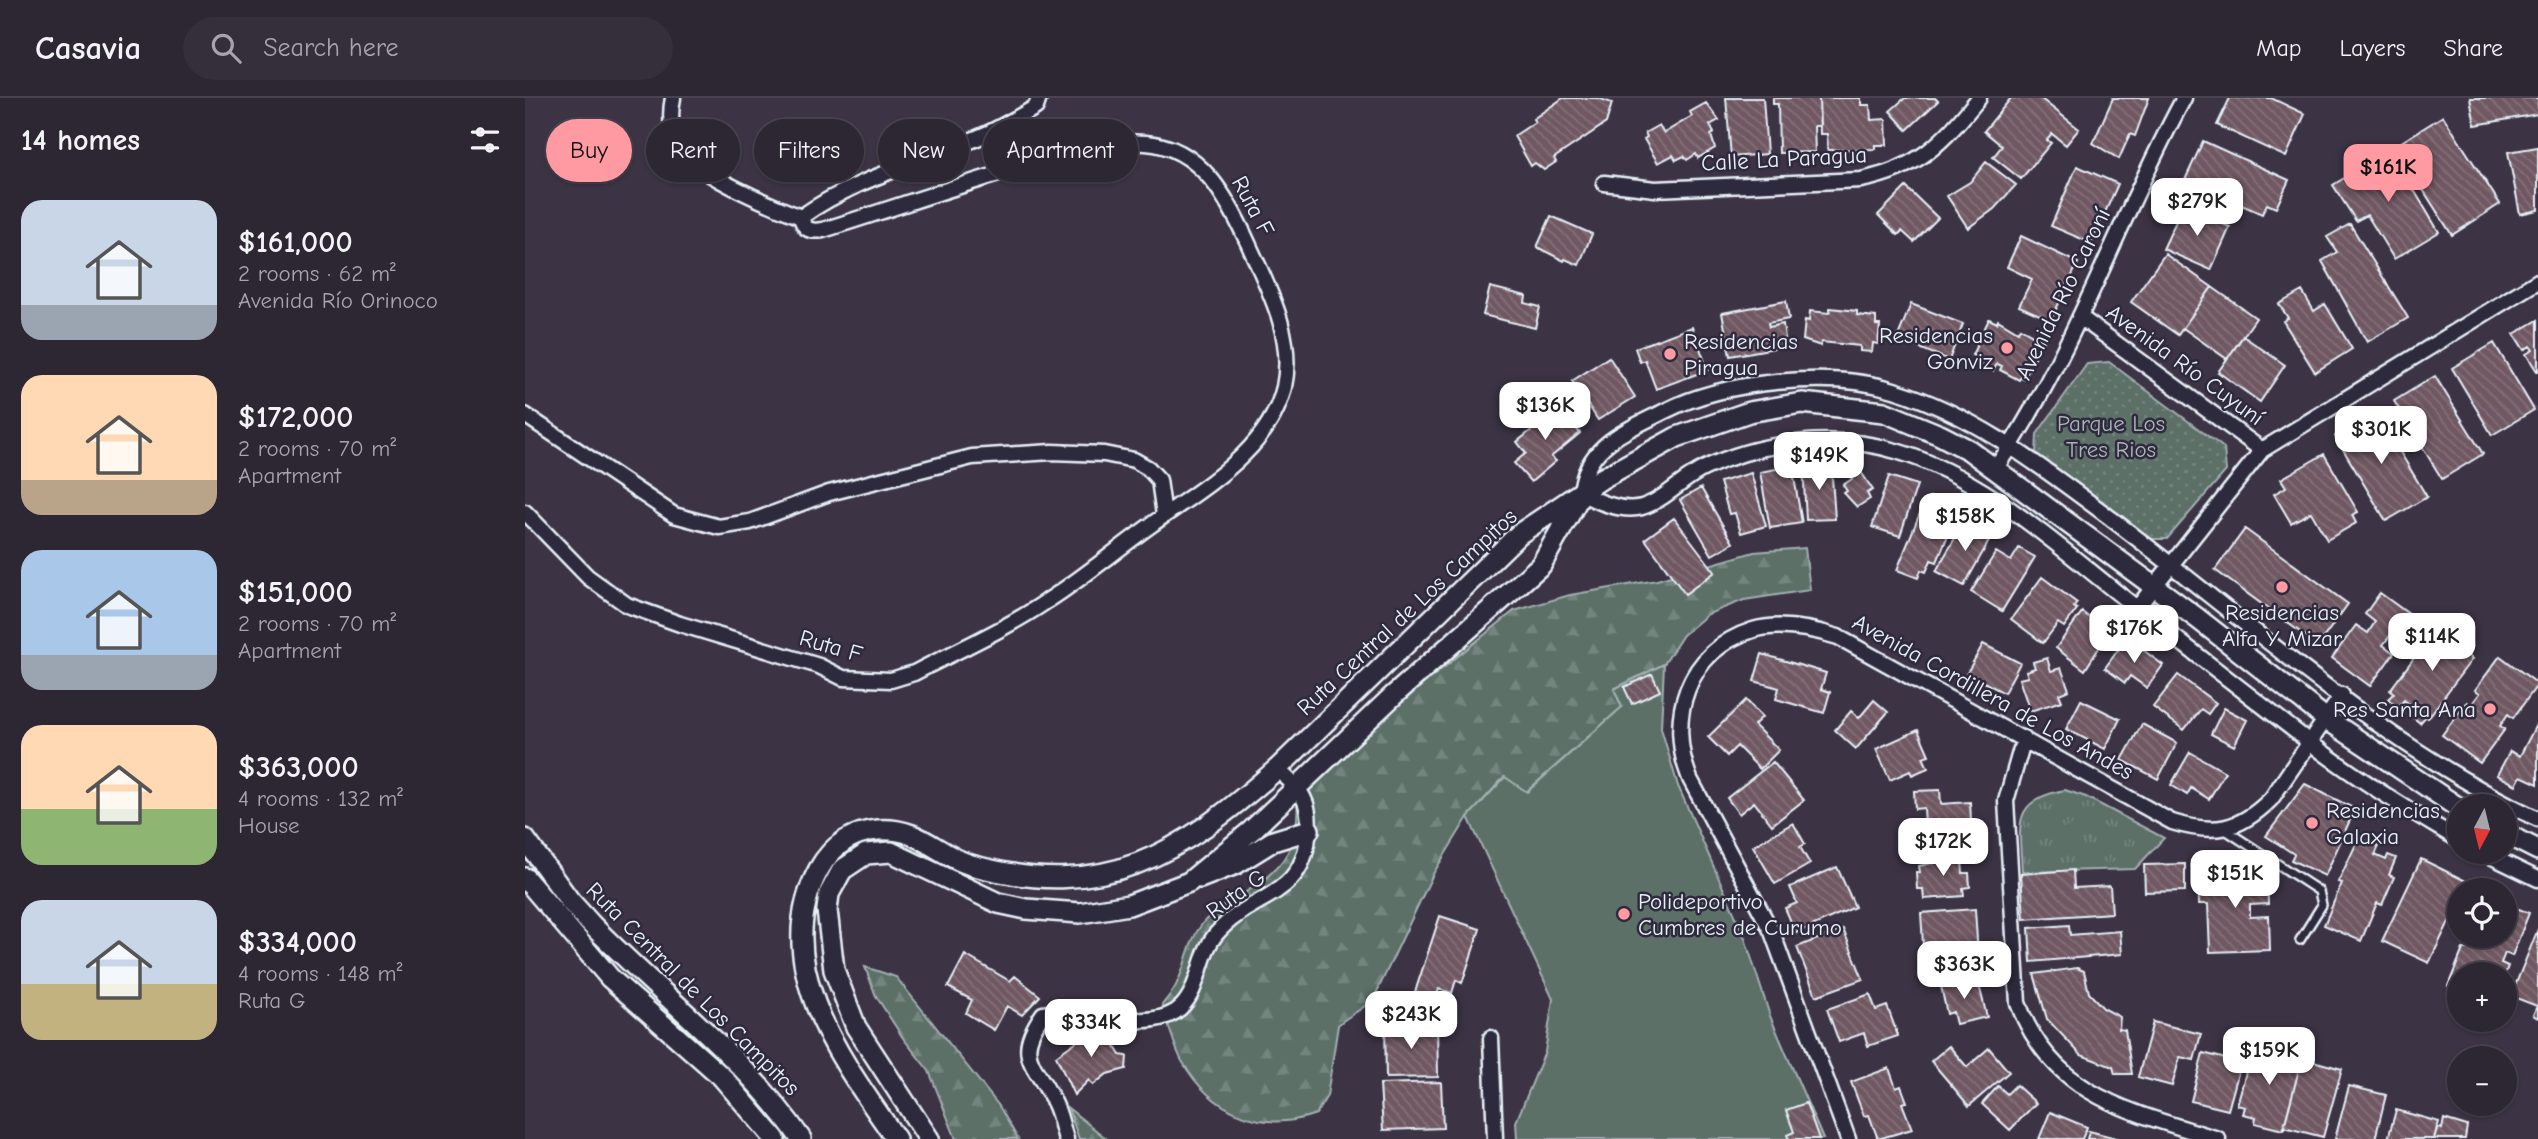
<!DOCTYPE html>
<meta charset="utf-8">
<style>
body{margin:0;font-family:"Comic Neue",sans-serif;background:#352e3b;color:#f1f3f6;height:100vh;display:flex;flex-direction:column;font-size:26px;white-space:nowrap}
*{box-sizing:border-box;margin:0}
p{font-size:23px;color:#a7a5ac}
.icon{flex:none;width:38px;height:38px;fill:none;stroke:currentColor;stroke-width:2;stroke-linecap:round;stroke-linejoin:round}
.map{position:relative;flex:1;overflow:hidden}
.panel{display:flex;flex-direction:column;background:#2d2633;width:525px}
.panel>*{flex:none}
.guide{position:absolute;left:21px;top:21px;width:665px;height:63px;display:flex;gap:14px}
.needle{width:46px;rotate:187deg}
.fabs{position:absolute;left:1922px;top:696px;display:grid;gap:14px}
.fabs a{display:grid;place-items:center;width:70px;height:70px;border-radius:50%;background:#2d2633;box-shadow:0 2px 5px #0004,0 0 0 2px #48434e;font-size:35px}
.price{position:absolute;translate:-50% -60px;padding:0 16px;border-radius:14px;background:#fff;color:#222;font-size:23px;line-height:46px;filter:drop-shadow(0 2px 4px #0008)}
.price::after{content:'';position:absolute;left:50%;top:42px;width:21px;height:16px;margin-left:-10px;background:inherit;clip-path:polygon(0 0,100% 0,50% 100%)}
.price.current{background:#ff9aa2;color:#111}
ul{padding:0;list-style:none}
li{display:flex;align-items:center;gap:21px;height:175px;padding:0 21px}
li span{display:grid;place-items:center;flex:none;width:196px;height:140px;border-radius:21px;color:#555}
li>.icon{margin-inline-start:auto}
span .icon{width:84px;height:84px;fill:#fffc;stroke-width:1}
li b{font-size:30px}
h2{display:flex;justify-content:space-between;align-items:center;height:84px;padding:0 21px;font-size:30px}
.tag{padding:0 24px;border-radius:32px;background:#2d2633;box-shadow:0 2px 5px #0004,0 0 0 2px #48434e;font-size:24px;line-height:63px}
.tag.current{background:#ff9aa2;color:#111}
header{display:flex;align-items:center;gap:42px;box-sizing:border-box;height:98px;padding:0 35px;background:#2d2633;border-bottom:2px solid #48434e}
header strong{font-size:33px}
nav{display:flex;gap:38px;margin-inline-start:auto;font-size:24px}
.search{width:490px;height:63px;background:#352e3b;display:flex;align-items:center;gap:18px;box-sizing:border-box;padding:0 24px;border-radius:38px;color:#a7a5ac;font-size:26px}
main{display:flex;flex:1;min-height:0}
.map>svg:first-child{display:block}
</style>
<header>
<strong>Casavia</strong>
<div class="search"><svg class="icon" aria-label="search" viewBox="0 0 24 24"><circle cx="10" cy="10" r="6"/><path d="M15 15l6 6"/></svg>Search here</div>
<nav><a>Map</a><a>Layers</a><a>Share</a></nav>
</header>
<main>
<section class="panel">
<h2>14 homes<svg class="icon" aria-label="filters" viewBox="0 0 24 24"><path d="M4 7h16M4 17h16"/><circle cx="9" cy="7" r="2"/><circle cx="15" cy="17" r="2"/></svg></h2>
<ul>
<li><span style="background:linear-gradient(#c9d6e8 75%,#9aa5b1 0)"><svg class="icon" aria-label="home" viewBox="0 0 24 24"><path d="M3 11l9-7 9 7M6 9v11h12V9"/></svg></span><div><b>$161,000</b><p>2 rooms · 62 m²</p><p>Avenida Río Orinoco</p></div></li>
<li><span style="background:linear-gradient(#ffd9b3 75%,#b9a48a 0)"><svg class="icon" aria-label="home" viewBox="0 0 24 24"><path d="M3 11l9-7 9 7M6 9v11h12V9"/></svg></span><div><b>$172,000</b><p>2 rooms · 70 m²</p><p>Apartment</p></div></li>
<li><span style="background:linear-gradient(#a9c7e8 75%,#9aa5b1 0)"><svg class="icon" aria-label="home" viewBox="0 0 24 24"><path d="M3 11l9-7 9 7M6 9v11h12V9"/></svg></span><div><b>$151,000</b><p>2 rooms · 70 m²</p><p>Apartment</p></div></li>
<li><span style="background:linear-gradient(#ffd9b3 60%,#8fb573 0)"><svg class="icon" aria-label="home" viewBox="0 0 24 24"><path d="M3 11l9-7 9 7M6 9v11h12V9"/></svg></span><div><b>$363,000</b><p>4 rooms · 132 m²</p><p>House</p></div></li>
<li><span style="background:linear-gradient(#c9d6e8 60%,#c2b280 0)"><svg class="icon" aria-label="home" viewBox="0 0 24 24"><path d="M3 11l9-7 9 7M6 9v11h12V9"/></svg></span><div><b>$334,000</b><p>4 rooms · 148 m²</p><p>Ruta G</p></div></li>
</ul>
</section>
<div class="map">
<svg width="2013" height="1041" viewBox="0 0 2013 1041">
<defs>
<pattern id="grass-tufts" width="24" height="20" patternUnits="userSpaceOnUse" patternTransform="scale(1.75)"><rect width="24" height="20" fill="#5c7068"/><path d="M3 7l-1-3M5 7V3M7 7l1-3M15 17l-1-3M17 17v-4M19 17l1-3" fill="none" stroke="#73857e"/></pattern>
<pattern id="forest-firs" width="22" height="20" patternUnits="userSpaceOnUse" patternTransform="scale(1.75)"><rect width="22" height="20" fill="#5c7068"/><path d="M5 1l3.5 6h-7zM16 11l3.5 6h-7z" fill="#73857e"/></pattern>
<pattern id="park-dots" width="8" height="8" patternUnits="userSpaceOnUse" patternTransform="scale(1.75)"><rect width="8" height="8" fill="#5c7068"/><path d="M2 2h.1M6 6h.1" fill="none" stroke="#73857e" stroke-width="1.8" stroke-linecap="round"/></pattern>
<pattern id="building-back-hatch" width="6" height="6" patternUnits="userSpaceOnUse" patternTransform="scale(1.75)"><rect width="6" height="6" fill="#6f5862"/><path d="M-1 5l2 2M0 0l6 6M5-1l2 2" fill="none" stroke="#847079"/></pattern>
</defs>
<rect width="100%" height="100%" fill="#3c3344"/>
<filter id="ink" filterUnits="userSpaceOnUse"><feTurbulence type="fractalNoise" baseFrequency=".0143" numOctaves="2"/><feDisplacementMap in="SourceGraphic" scale="14" xChannelSelector="R" yChannelSelector="G"/><feConvolveMatrix kernelMatrix="1 2 1 2 8 2 1 2 1" color-interpolation-filters="sRGB"/></filter>
<g filter="url(#ink)">
<path fill="url(#grass-tufts)" stroke="#a2b0b0" stroke-width="2" d="M1540,692l21,7 78,41 -29,31 -113,3c-2,-46 -12,-72 43,-82z"/>
<path fill="url(#forest-firs)" stroke="#a2b0b0" stroke-width="2" d="M1280,450l5,42 -66,10 -36,14 -25,21 -19,29 -50,25 8,18 -96,85 -22,-15 -36,40 -35,57 -59,124c-11,12 -24,16 -36,27l-11,71 -11,18c-55,20 -105,-2 -134,-53 -9,-17 -14,-38 -20,-56 5,-7 12,-14 15,-22 10,-20 11,-41 25,-59 10,-13 25,-21 39,-29 53,-33 59,-54 56,-116l43,-28 174,-140 56,-16 87,-15 97,-28z
M340,869l31,10 103,129 19,33h-62l-27,-68 -26,-33 -27,-42z
M543,1010l39,31h-28z"/>
<path fill="url(#park-dots)" stroke="#a2b0b0" stroke-width="2" d="M1584,264l115,86 2,23 -59,68h-17l-114,-85 1,-20 50,-70z"/>
<path fill="#5c7068" stroke="#a2b0b0" stroke-width="2" d="M1139,566l-3,64 17,58 66,149 26,81 53,123h-306l-1,-17 29,-70 8,-53 -85,-182 37,-40 22,15 95,-85 -8,-18z"/>
<path fill="url(#building-back-hatch)" stroke="#e8f1f8" stroke-width="2" d="M1038,0h35l14,5 -6,20 -52,35 2,4 -12,8 -9,-7 -4,3 -17,-30 21,-14 -2,-3z
M1201,0h37l4,56 -36,3z
M1248,0h46l1,28h-6l1,26 -36,1 -1,-49h-5z
M1294,0h42v7h9l1,15 15,-1 1,26h-12v4l-47,1 -1,-16h-7z
M1380,0h30l3,3 -31,29 -17,-19z
M1486,0h29l39,31 -13,16 -14,-11 -5,6 4,3 -30,36 -28,-22 9,-11 -18,-15z
M1588,0h36l-14,38 -5,-2 -11,25 -26,-16z
M1705,0h41l34,16 -19,43 -69,-32z
M1945,0h68v16l-63,11z
M1181,5l13,17 -9,5 4,8 -3,2 4,13 -17,10 -2,-4 -9,6 -3,-4 -8,4 -3,-5 -15,8 -14,-24 3,-2 -2,-4 14,-8 5,8 28,-17 -2,-4z
M1918,18l57,88 -48,31 -57,-89z
M1678,43l86,39 -13,28 -9,-4 -5,10 -27,-12 -2,5 -16,-7 3,-4 -35,-16z
M2013,49v63l-18,4 -12,-62z
M1865,52l49,82 -45,27 -27,-44 -11,6 -23,-36z
M1461,64l30,23 -22,24 -26,19 -21,-32 23,-14z
M1552,68l41,18 -27,59 -40,-17z
M1381,89l32,31 -24,24 -12,-11 -4,4 -20,-20z
M1658,108l47,21 -19,43 -48,-21z
M1026,118l41,18 -13,31 -14,-6 -1,2 -27,-14z
M1825,126l58,94 -41,24 -45,-81 15,-9 -10,-15z
M1496,138l57,27 -27,57 -32,-14 13,-27 -25,-12z
M1640,156l47,33 -34,48 -47,-33z
M965,189l36,9 -1,7 15,4 -5,21 -52,-13z
M1687,189l44,31 -29,41 -44,-31z
M1777,193l12,20 11,-7 27,45 -37,23 -32,-51 5,-3 -9,-14z
M1261,203l3,18 -21,4 1,4 14,-3 3,22 -56,10 -8,-43z
M1386,206l52,20 -14,36 -52,-21z
M1305,210l27,3v4l19,2v8h4l-2,19 -5,-1 -1,9 -12,-1v-5l-39,-4v4l-18,-6 2,-20 4,1 1,-10 19,2z
M1464,221l8,4 1,-3 20,12 2,-4 23,13 -19,38 -3,-2 -2,3 -19,-10 2,-4 -5,-2 -4,7 -19,-10 2,-4 -4,-2z
M2013,222v51h-1l-11,-17 7,-4 -3,-4 -6,4 -10,-16z
M1167,229l16,43 -52,19 -11,-29 -5,2 -5,-14z
M1718,238l42,29 -25,37 -42,-30z
M1969,245l40,67 -42,25 -40,-67z
M1084,259l26,40 -37,23 -26,-39z
M1910,278l48,78 -41,25 -48,-78z
M1029,304l26,31 -29,24 5,4 -25,21 -17,-19 12,-10 -9,-11 22,-18 -4,-5z
M1851,314l51,85 -41,24 -51,-85z
M1799,356l34,58 -6,3 4,8 -29,17 -16,-28 -20,11 -17,-29 12,-7 -5,-8z
M1306,365l4,56 -29,1 -3,-55z
M1267,368l10,57 -32,5 -10,-56z
M1334,371l14,21 -6,3 3,6 -13,8 -13,-14 3,-2 -4,-6 9,-6 -2,-4z
M1226,375l15,53 -25,7 -6,-20 -6,1 -9,-32z
M1364,378l28,9 -17,51 -28,-9z
M1176,390l32,55 -21,12 -32,-55z
M1405,399l29,11 -22,54 -6,-2 -5,12 -5,-2 -3,8 -21,-8 23,-57 3,1z
M1149,420l41,54 -30,22 -40,-55z
M1441,421l27,15 -29,52 -28,-15z
M1720,431l103,75 -30,41 -103,-75z
M1494,450l16,9 -33,54 -31,-19 25,-40 15,9z
M1517,479l35,26 -3,4 3,2 -13,18 -6,-4 -15,20 -32,-24z
M1855,495l37,27 -15,20 -10,-7 -9,12 11,8 -24,33 -38,-28 24,-33 12,8 7,-11 -10,-8z
M1557,514l17,13 4,-6 24,18 -9,13 -14,-10 -19,30 -29,-22z
M1915,525l32,24 -6,7 6,5 -44,59 -2,-2 -6,7 -10,-8 4,-7 -10,-8 -6,7 -10,-8 6,-6 -4,-3z
M1598,545l8,6 4,-5 28,21 -16,23 -17,-12 -5,7 -20,-15z
M1458,546l37,19 -16,30 -37,-20z
M1237,556l64,19 -5,16 9,3 -6,21 -48,-14 3,-11 -25,-7z
M1975,558l38,28 -25,34 -5,-4 -8,12 5,3 -25,34 -38,-28 25,-33 4,3 9,-12 -5,-3z
M1522,560l4,13 10,-3 8,22 -10,4 3,7 -32,10 -11,-32 9,-2 -2,-6 9,-3 -2,-6z
M1127,576l8,17 -28,13 -8,-17z
M1653,577l38,28 -8,11 -7,-5 -17,21 -31,-23z
M1221,602l16,17 -8,8 25,25 -19,19 -23,-23 -10,10 -19,-19z
M1349,602l14,12 -32,37 -21,-19 16,-19 8,7z
M1556,602l39,19 -15,30 -39,-20z
M1699,610l23,12 -13,26 -23,-12z
M2013,623v63l-17,-8 -5,9 -19,-10 13,-24 10,5z
M1617,626l35,19 -19,36 -36,-19z
M1393,632l11,25 -6,2 5,11 -16,7 -2,-4 -20,9 -14,-31z
M1665,654l35,20 -16,27 -18,-11 -4,7 -16,-10z
M1248,664l31,38 -32,25 -18,-23 -15,12 -12,-16z
M1780,686l50,25 -30,67 -34,-16 3,-6 -28,-18z
M1415,692l1,14 29,-2 2,37 -46,3 -2,-34 -9,1 -1,-18z
M1268,725l12,21 -5,3 10,17 -35,20 -22,-38z
M1834,740l20,8 -4,9 11,5 2,-5 8,3 -7,17 5,2 -12,28 -5,-2 -16,38 -37,-16 18,-42 -4,-1z
M1432,757l1,7 4,-1 1,12h6l1,14 -7,1 1,8 -40,3 -1,-10h-6l-1,-17h4l-1,-6 21,-5 -1,-5z
M1896,761l47,23 -4,9h-5v10l-30,62 -47,-22z
M1660,766v27l-40,1 -1,-27z
M1312,769l18,40 -59,26 -11,-25 12,-5 -7,-16z
M1548,772l1,18 36,-2 2,27 -88,6 -3,-45z
M1742,772l1,34 -18,1v12l19,-1 1,34 -60,2 -2,-48h-9l-1,-31z
M1979,805l25,10 -17,43 -7,-3 -4,10 7,3 -4,11 -45,-2v15l-11,-4 15,-37 10,-1 3,-8 -10,-4h38z
M1450,811l3,47 -54,4 -3,-47z
M915,818l40,13 -18,54 -6,-3 -4,13 -13,-4 -5,14 -20,-8z
M1544,827l1,10 50,-4 2,23 -91,8 -2,-34z
M1318,831l20,50 -47,17 -19,-49z
M2013,831v89l-5,-3 4,-9 -26,-10z
M440,857l45,26 5,-5 25,20 -18,19 -15,-9 -13,24 -28,-17 6,-13 -24,-13z
M1552,870l7,3 5,22 14,15 17,9 -1,12 6,1 7,44h-17l-2,-7 -32,-12 -34,-36 -13,-45z
M1452,879l10,40 -31,7 -3,-12 -6,2 -6,-28z
M1345,896l6,16 11,-4 11,30 -30,10 -4,-13 -25,9 -12,-33z
M1628,924l48,12 -7,26 -14,-3 -8,29 -34,-9z
M576,926l19,31 7,1 -1,13 -19,5 -14,11 -4,-5 -15,15 -18,-39z
M912,926l1,53 -52,1 -1,-53z
M1424,948l18,21 22,-19 20,24 -40,34 -38,-45z
M1736,950l41,10 -19,72 -28,-7 1,-6 -13,-3 2,-7 -8,-2 15,-55 8,2z
M1678,955l38,10 -13,47 -37,-9z
M1777,960l40,11 -19,68 -39,-10z
M1364,970l7,20 5,-2 6,16 -5,1 10,26 -34,10 -9,-24 -5,1 -13,-34z
M916,984l2,46 -60,2 -3,-46z
M1491,987l20,18 -26,27 -28,-26 16,-18 9,8z
M1824,988l37,9 -11,44h-40z
M1281,1005l13,36h-30l-2,-4 7,-3 -8,-22z
M1871,1012l43,12 -5,17h-46z
M1525,1014l37,15 -5,12h-43z
M1919,1021l23,7 -2,13h-31l3,-12 5,2z
M1564,1033l31,8h-33z"/>
<g fill="none" stroke-linecap="round" stroke-linejoin="round">
<defs>
<path id="lane" d="M1699,731l95,62 3,14 -22,35"/>
<path id="street" d="M148,0c-4,19 -2,42 12,57 21,23 85,50 116,62
M1079,85l51,6 206,-9c59,-12 81,-37 118,-82
M276,119c54,-39 122,-55 183,-82 18,-8 35,-18 52,-28l3,-9
M1555,219l182,133
M0,317l149,100 45,12 31,-5 79,-29 143,-36 80,-5 52,2 30,6 14,8 11,12 5,35
M1470,371c79,-115 123,-250 189,-371
M0,414l63,65 39,28 53,19 139,42 24,12 48,2 23,-7c44,-23 92,-44 133,-72 36,-23 69,-51 104,-76 49,-36 118,-73 133,-138 11,-51 -16,-99 -36,-144 -20,-44 -47,-96 -102,-100 -38,-3 -74,10 -110,20 -72,20 -142,45 -213,67 -13,2 -19,0 -22,-13
M1612,510l125,-158 276,-169
M1499,640l-18,63 12,202c34,94 114,109 200,136
M1934,742c-51,-31 -104,-62 -151,-99 -60,-46 -119,-93 -179,-139 -72,-56 -144,-125 -233,-151 -61,-18 -134,-10 -191,17 -22,10 -40,32 -63,39 -19,5 -44,-5 -61,-14 4,-48 45,-62 84,-82 59,-30 166,-41 229,-21 84,26 150,79 219,130 134,101 274,229 425,299
M1957,754l56,27
M966,940l4,101
M541,1041c-4,-12 -6,-26 -12,-37 -19,-39 -41,-45 -11,-88 9,-1 18,-4 27,-4 32,3 75,20 105,2 26,-17 22,-57 42,-79 34,-40 85,-34 91,-96 4,-36 -6,-46 -31,-68
M1323,1041l-76,-207 -82,-153c-24,-60 -4,-128 63,-149 27,-8 59,-1 85,7l334,185c42,13 67,9 99,-23l71,-104"/>
<path id="secondary" d="M1979,735l34,17
M0,741l45,62 20,22c70,72 154,133 211,216
M0,780l85,100 112,99 53,62
M675,780l36,-14 37,-23 36,-11
M371,1041c-52,-75 -129,-175 -77,-270 13,-23 33,-37 59,-39 43,-3 58,25 93,35 135,37 208,-10 306,-96l242,-235 82,-55 76,-42 72,-25 53,-9 82,9 56,23 29,15 228,168 128,100 134,90
M404,1041l-73,-112 -22,-57 -7,-60 2,-16 13,-24 24,-16 25,-2 107,51 28,6 54,4 49,-8 60,-23 63,-52 142,-135 147,-130 40,-71"/>
</defs>
<use href="#lane" stroke="#e8f1f8" stroke-width="12"/>
<use href="#street" stroke="#e8f1f8" stroke-width="19"/>
<use href="#secondary" stroke="#e8f1f8" stroke-width="24"/>
<use href="#lane" stroke="#2f2a3d" stroke-width="7"/>
<use href="#street" stroke="#2f2a3d" stroke-width="14"/>
<use href="#secondary" stroke="#2f2a3d" stroke-width="19"/>
</g>
</g>
<g fill="#ff9aa2" stroke="#2f2a3d" stroke-width="2.5">
<circle cx="1482" cy="250" r="7"/>
<circle cx="1145" cy="256" r="7"/>
<circle cx="1757" cy="489" r="7"/>
<circle cx="1965" cy="611" r="7"/>
<circle cx="1787" cy="725" r="7"/>
<circle cx="1099" cy="816" r="7"/>
</g>
<g text-anchor="middle" dominant-baseline="central" stroke-width="5" stroke-linejoin="round" paint-order="stroke">
<g font-size="23" fill="#e8f1f8" stroke="#2f2a3d">
<text transform="translate(1259 61) rotate(-3)">Calle La Paragua</text>
<text transform="translate(728 108) rotate(62)">Ruta F</text>
<text transform="translate(1538 196) rotate(-64)">Avenida Río Caroní</text>
<text transform="translate(1660 267) rotate(36)">Avenida Río Cuyuní</text>
<text transform="translate(882 514) rotate(-43)">Ruta Central de Los Campitos</text>
<text transform="translate(306 548) rotate(16)">Ruta F</text>
<text transform="translate(1468 599) rotate(29)">Avenida Cordillera de Los Andes</text>
<text transform="translate(711 796) rotate(-36)">Ruta G</text>
<text transform="translate(168 891) rotate(45)">Ruta Central de Los Campitos</text>
</g>
<g font-size="23" fill="#e8f1f8" stroke="#2f2a3d" text-anchor="start">
<text x="1468" y="237" text-anchor="end">Residencias<tspan x="1468" dy="26">Gonviz</tspan></text>
<text x="1159" y="243">Residencias<tspan x="1159" dy="26">Piragua</tspan></text>
<text x="1757" y="514" text-anchor="middle">Residencias<tspan x="1757" dy="26">Alfa Y Mizar</tspan></text>
<text x="1951" y="611" text-anchor="end">Res Santa Ana</text>
<text x="1801" y="712">Residencias<tspan x="1801" dy="26">Galaxia</tspan></text>
<text x="1113" y="803">Polideportivo<tspan x="1113" dy="26">Cumbres de Curumo</tspan></text>
</g>
<g font-size="23" fill="#a9b7b7" stroke="#2f2a3d">
<text x="1586" y="325">Parque Los<tspan x="1586" dy="26">Tres Rios</tspan></text>
</g>
</g>
</svg>
<div class="fabs">
<a><svg class="needle" viewBox="-14 -14 28 28"><path d="M0-13l5 13h-10z" fill="#e53935"/><path d="M0 13l5-13h-10z" fill="#a7a5ac"/></svg></a>
<a><svg class="icon" aria-label="locate" viewBox="0 0 24 24"><circle cx="12" cy="12" r="6"/><path d="M12 2v4M12 18v4M2 12h4M18 12h4"/></svg></a>
<a>+</a>
<a>−</a>
</div>
<b class="price current" style="left:1863px;top:106px">$161K</b>
<b class="price" style="left:1672px;top:140px">$279K</b>
<b class="price" style="left:1020px;top:344px">$136K</b>
<b class="price" style="left:1856px;top:368px">$301K</b>
<b class="price" style="left:1294px;top:394px">$149K</b>
<b class="price" style="left:1440px;top:455px">$158K</b>
<b class="price" style="left:1609px;top:567px">$176K</b>
<b class="price" style="left:1907px;top:575px">$114K</b>
<b class="price" style="left:1418px;top:780px">$172K</b>
<b class="price" style="left:1710px;top:812px">$151K</b>
<b class="price" style="left:1439px;top:903px">$363K</b>
<b class="price" style="left:886px;top:953px">$243K</b>
<b class="price" style="left:566px;top:961px">$334K</b>
<b class="price" style="left:1744px;top:989px">$159K</b>
<div class="guide">
<a class="tag current">Buy</a>
<a class="tag">Rent</a>
<a class="tag">Filters</a>
<a class="tag">New</a>
<a class="tag">Apartment</a>
</div>
</div>
</main>
